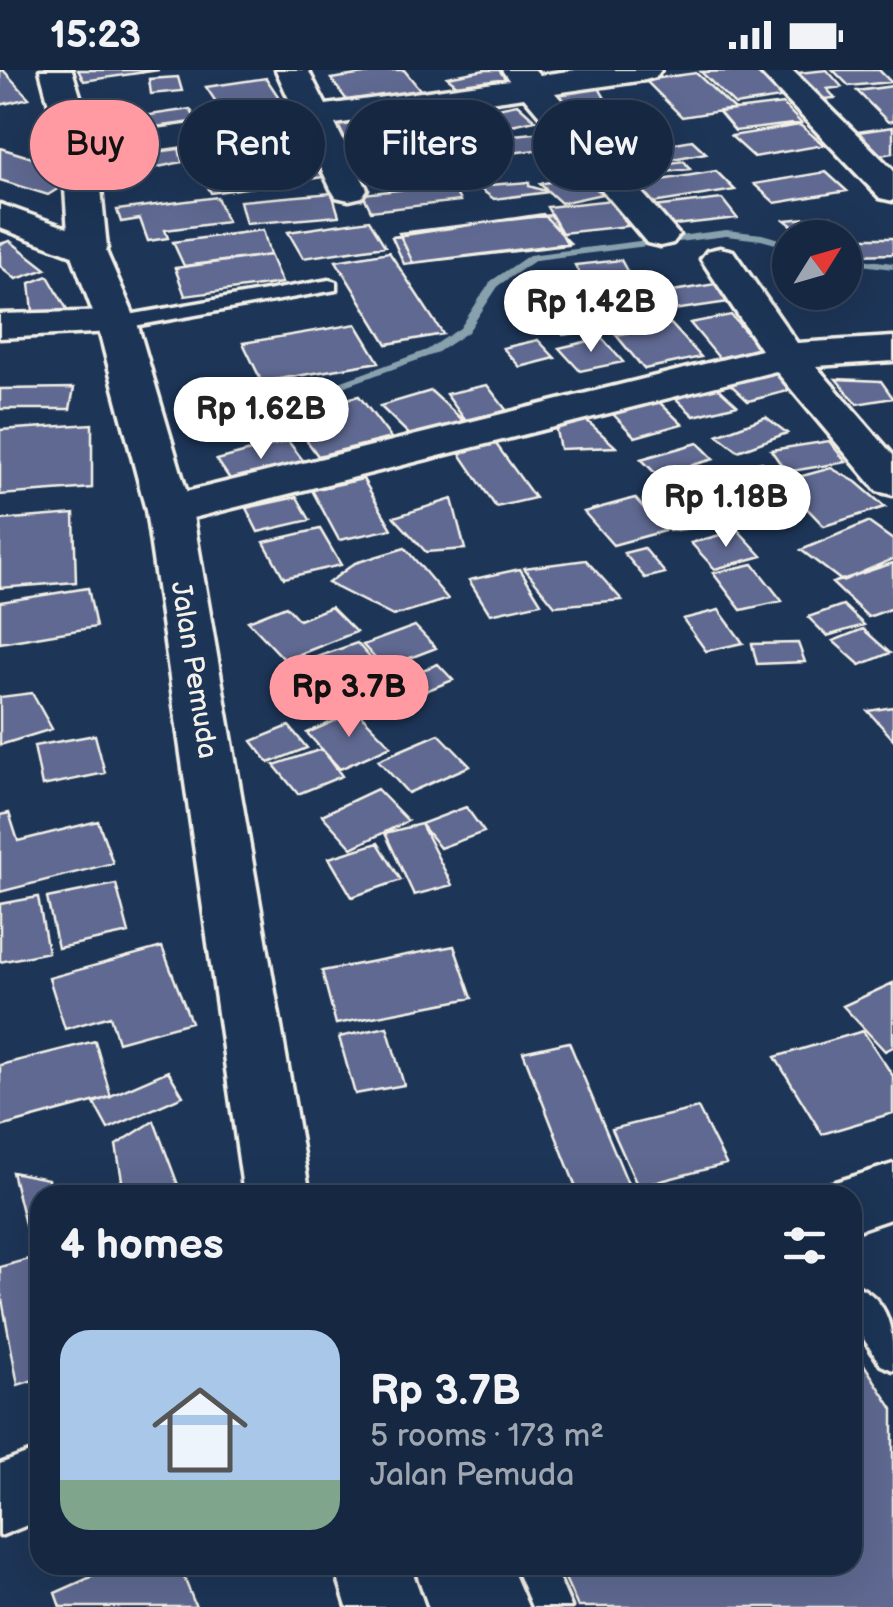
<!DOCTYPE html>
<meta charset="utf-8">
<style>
body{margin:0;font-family:"Balsamiq Sans",sans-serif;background:#23344c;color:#f1f3f6;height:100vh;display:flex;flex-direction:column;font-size:38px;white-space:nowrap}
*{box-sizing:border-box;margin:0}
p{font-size:32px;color:#9ea6b1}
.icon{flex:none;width:55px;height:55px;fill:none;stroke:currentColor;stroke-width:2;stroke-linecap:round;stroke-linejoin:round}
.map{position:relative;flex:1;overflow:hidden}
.side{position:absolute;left:30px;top:1115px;width:832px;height:390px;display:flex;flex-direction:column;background:#162841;border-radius:30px;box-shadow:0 10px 40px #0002,0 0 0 2px #35445a}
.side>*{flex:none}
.hud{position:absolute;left:30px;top:30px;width:835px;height:90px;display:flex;gap:20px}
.needle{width:65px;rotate:53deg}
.tools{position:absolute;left:772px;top:150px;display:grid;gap:20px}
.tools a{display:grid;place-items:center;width:90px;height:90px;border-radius:50%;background:#162841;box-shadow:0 10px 40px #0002,0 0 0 2px #35445a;font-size:50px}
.price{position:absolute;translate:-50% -85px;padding:0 22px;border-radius:35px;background:#fff;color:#222;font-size:32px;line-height:65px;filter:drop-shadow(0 2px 5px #0008)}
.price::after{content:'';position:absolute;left:50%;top:60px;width:30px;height:22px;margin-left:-15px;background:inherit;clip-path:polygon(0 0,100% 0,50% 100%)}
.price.selected{background:#ff9aa2;color:#111}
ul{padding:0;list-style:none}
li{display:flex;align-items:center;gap:30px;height:250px;padding:0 30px}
li span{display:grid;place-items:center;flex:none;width:280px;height:200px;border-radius:30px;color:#555}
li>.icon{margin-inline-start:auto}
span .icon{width:120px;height:120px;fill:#fffc;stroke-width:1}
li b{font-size:42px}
h2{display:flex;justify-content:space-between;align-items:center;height:120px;padding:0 30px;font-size:42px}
.pill{padding:0 35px;border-radius:45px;background:#162841;box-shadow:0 10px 40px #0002,0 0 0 2px #35445a;font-size:35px;line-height:90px}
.pill.selected{background:#ff9aa2;color:#111}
.status{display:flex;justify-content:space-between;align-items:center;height:70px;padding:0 50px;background:#162841;direction:ltr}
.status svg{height:28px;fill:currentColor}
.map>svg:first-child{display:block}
</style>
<div class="status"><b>15:23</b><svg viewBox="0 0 49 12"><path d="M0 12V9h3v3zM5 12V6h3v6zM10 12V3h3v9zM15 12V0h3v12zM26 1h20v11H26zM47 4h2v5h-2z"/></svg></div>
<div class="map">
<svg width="893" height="1537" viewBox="0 0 893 1537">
<rect width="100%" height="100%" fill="#1d3557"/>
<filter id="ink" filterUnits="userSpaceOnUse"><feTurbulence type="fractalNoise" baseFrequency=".01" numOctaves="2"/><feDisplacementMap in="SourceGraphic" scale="20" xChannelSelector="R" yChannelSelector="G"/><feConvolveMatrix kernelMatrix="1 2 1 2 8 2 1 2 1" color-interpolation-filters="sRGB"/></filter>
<g filter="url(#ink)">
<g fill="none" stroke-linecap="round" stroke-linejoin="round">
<path fill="#88a1ad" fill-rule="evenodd" d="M726,160l36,4 28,8v6l-29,-8 -35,-4 -190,24 -37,25 -31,47 -33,22 -154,55h-8l-2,-2 156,-57 33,-22 31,-47 38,-26z
M845,187l48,6v6l-48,-6z"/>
</g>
<path fill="#5e6991" stroke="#f4f1e8" stroke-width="2.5" d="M0,0h3l26,28 -29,7z
M78,0h81l-75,11z
M390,0h14l18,22 -73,11 -18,-24z
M485,0h17l15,14 -59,2 -11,-9z
M757,0l30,27 -52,8 -34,-33z
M827,0l15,17 -15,2 8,9 -23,2 -24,-26z
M833,0h46l12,12 -42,4z
M696,3l38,36 -52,8 -37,-37z
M178,7l4,14 -31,3 -2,-15z
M266,8l16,24 -60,9 -16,-24z
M598,16l9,16 -45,3 -21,-15z
M893,16v35l-5,1 -31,-31z
M517,34l18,16 -70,15 -18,-17z
M783,34l18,19 -66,8 -16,-19z
M630,35l-7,6 15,11 -23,6 -19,-15z
M190,39l11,19 -83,12 -9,-19z
M393,48l12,19 -65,8 -12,-19z
M800,55l24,20 -70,12 -23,-21z
M893,57v26l-12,2 -23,-23z
M544,62l10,16 -62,7 -9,-17z
M692,70l14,13 -73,13 -14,-13z
M418,72l8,16 -61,7 -8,-16z
M178,73l4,19 -67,14 -3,-19z
M446,74l3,11 -91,5 6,-11z
M0,78l65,20 -11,7 18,5 -24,15 -48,-15z
M244,81l8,15 60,-8 11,19 -112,16 -18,-35z
M684,91l6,8 -65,8 -6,-7z
M451,93l4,13 -39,3 -5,-13z
M716,101l19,19 -88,14 -17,-19z
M826,102l21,19 -72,12 -21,-19z
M582,105l20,19 -41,9 -21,-19z
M529,112v4l20,6 -55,7 -18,-13z
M451,114l9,17 -89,10 -8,-17z
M332,123l7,23 -93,8 -6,-23z
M217,127l10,25 -62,8 3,8 -20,3 -8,-22 -19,3 -4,-12z
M722,129l15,19 -71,8 -13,-19z
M612,130l16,26 -66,7 -15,-26z
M543,144l27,29 -166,21 -12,-27z
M551,145l17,30 -155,18 -14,-30z
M831,146l8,12 -40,3 -14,-11z
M369,150l16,26 -82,12 -15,-26z
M263,160l7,25 -86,11 -11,-24z
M846,168h47v16l-41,1z
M10,171l36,28 -30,10 -16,-13v-22z
M389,182l54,82 -56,10 -51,-83z
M270,185l12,28 -97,13 -10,-28z
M621,190l12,22 -47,4 -11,-21z
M48,206l24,42 -38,3 -4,-38z
M721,213l14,18 -61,9 -13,-17z
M591,237l14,22 -42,6 -13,-22z
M731,245l30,35 -42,8 -29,-35z
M356,254l23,38 -117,20 -19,-39z
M671,254l30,33 -57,12 -28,-34z
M602,268l21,24 -43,9 -21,-23z
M538,270l17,18 -35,9 -17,-19z
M776,302l19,17 -47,12 -18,-17z
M836,309l45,2 12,17 -36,6z
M714,314l23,21 -43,11 -22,-21z
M487,315l20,26 -42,9 -19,-26z
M74,318l-4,21h-70v-20z
M431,321l37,34 -51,17 -37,-36z
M359,326l32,42 -73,18 -31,-43z
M657,330l25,24 -47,13 -24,-25z
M583,347l33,30 -56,2 -5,-23z
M766,347l21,16 -49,18 -21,-16z
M92,354v64l-92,7v-65z
M288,371l17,22 -73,19 -15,-22z
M829,371l17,21 -60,10 -15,-22z
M698,373l16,16 -57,16 -16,-16z
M496,374l39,54 -39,9 -38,-56z
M762,392l32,33 -40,10 -31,-33z
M831,398l25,14 29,25 -61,19 -30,-31 12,-6 -11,-11z
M363,409l29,50 -53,11 -27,-50z
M699,419l19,36 -49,6 -18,-36z
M297,427l13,23 -52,12 -12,-24z
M635,428l29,33 -51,14 -29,-33z
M452,429l13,50 -39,3 -32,-35z
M74,444l2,68 -76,6v-68z
M868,452l25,18v19l-51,22 -41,-31z
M320,459l21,36 -57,13 -20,-36z
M738,460l24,26 -47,13 -24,-26z
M405,478l43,51 -55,17 -65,-33 27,-20z
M644,478l21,25 -20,5 -21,-25z
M586,490l36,40 -67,6 -31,-38z
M893,493v45l-25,9 -36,-34z
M753,494l29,37 -41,9 -28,-37z
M520,499l21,34 -51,11 -21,-34z
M88,518l8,39 -96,16v-41z
M843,535l21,20 -37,11 -19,-19z
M286,536l13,14 32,-13 25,25 -71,28 -37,-39z
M719,540l24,33 -37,8 -23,-32z
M415,556l21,22 -52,20 -21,-23z
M863,559l27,24 -30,12 -27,-24z
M357,573l39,44 -54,22 -37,-48z
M798,573l7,19 -48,2 -5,-20z
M438,594l15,16 -47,19 -15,-17z
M32,623l20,36 -52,16v-48z
M893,637v32l-25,-28z
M357,641l34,35 -51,23 -33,-36z
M289,656l18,22 -38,15 -17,-22z
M439,664l31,32 -62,27 -30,-33z
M95,665l10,38 -63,13 -8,-40z
M322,679l20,27 -44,18 -24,-29z
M377,719l31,32 -56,27 -30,-33z
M466,737l18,25 -44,16 -19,-24z
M9,743l9,28 80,-20 15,42 -113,29v-77z
M421,754l31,61 -38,10 -29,-62z
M378,773l23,37 -49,17 -23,-39z
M116,814l13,49 -71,15 -11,-50z
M38,827l10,55 -48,10v-58z
M454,876l18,52 -136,26 -14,-53z
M162,877l29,75 -73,20 -8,-26 -45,13 -16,-51z
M893,913v64l-8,4 -42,-45z
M387,957l17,58 -49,9 -16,-57z
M863,961l30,45v37l-71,21 -47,-77z
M95,971l16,56 -111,30v-62z
M569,972l60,144 -50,9 -56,-143z
M168,1001l15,25 -75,33 -14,-26z
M698,1038l28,56 -88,23 -26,-58z
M154,1051l27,72 -82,2 23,-15 -6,-35z
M12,1102l36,7 2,16h-10v33h-14z
M40,1186v122l-22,7 -18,-96v-22z
M852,1276l41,63v198h-315l-19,-42h293z
M118,1495h61l17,42h-136l-5,-14z"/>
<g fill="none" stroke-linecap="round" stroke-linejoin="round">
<defs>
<path id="lane" d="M329,210l7,2v8l-219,39 -10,-6 10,-6z
M852,1214c40,15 41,49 41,86l-12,-5 -29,-44z
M514,1495h39l18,42h-39z"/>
<path id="street" d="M40,0h32l21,68 201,-28 -18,-40h32l18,35 183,-25 -7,-10h33l5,5 36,-5h85l-5,7 -11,3 -90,13 124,142 -6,8 -13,3 -13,-3 -123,-146 -189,27 32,65 -5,8 -13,3 -13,-3 -5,-8 -28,-60 -205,29 9,90 -6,8 -13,3 -13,-3 -6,-8 -6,-90z
M758,0h34l101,100v31l-13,-3z
M720,178l13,3 64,92 96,-6v24l-77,5 77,89v40l-16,-4 -101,-120 -607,153 -16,-4 -7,-10 7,-10 608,-150 -60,-91 6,-8z
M117,241l14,4 6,8 -6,8 -131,7v-24z
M893,1094v54l-41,14v-37h-28l5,-11z
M40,1379v71l-40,16v-72z"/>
<path id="secondary" d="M0,134l101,36 36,83 55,187 118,685h-66l-98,-685 -49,-187 -25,-68 -72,-27z
M334,1495h76l15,42h-78z"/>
</defs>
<use href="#lane" stroke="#f4f1e8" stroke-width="7"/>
<use href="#street" stroke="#f4f1e8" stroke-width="7"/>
<use href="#secondary" stroke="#f4f1e8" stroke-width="7"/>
<use href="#lane" fill="#1d3557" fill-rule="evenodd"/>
<use href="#street" fill="#1d3557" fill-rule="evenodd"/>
<use href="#secondary" fill="#1d3557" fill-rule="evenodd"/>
</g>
</g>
<g text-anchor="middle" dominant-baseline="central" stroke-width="10" stroke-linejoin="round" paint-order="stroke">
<g font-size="28" fill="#f4f1e8" stroke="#1d3557">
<text transform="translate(194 600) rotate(81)">Jalan Pemuda</text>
</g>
</g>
</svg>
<div class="tools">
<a><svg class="needle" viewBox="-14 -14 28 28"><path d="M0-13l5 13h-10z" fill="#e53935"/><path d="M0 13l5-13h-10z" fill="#9ea6b1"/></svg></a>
</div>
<b class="price" style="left:591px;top:285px">Rp 1.42B</b>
<b class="price" style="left:261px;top:392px">Rp 1.62B</b>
<b class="price" style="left:726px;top:480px">Rp 1.18B</b>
<b class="price selected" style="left:349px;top:670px">Rp 3.7B</b>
<div class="hud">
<a class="pill selected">Buy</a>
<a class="pill">Rent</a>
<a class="pill">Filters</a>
<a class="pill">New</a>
</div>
<section class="side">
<h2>4 homes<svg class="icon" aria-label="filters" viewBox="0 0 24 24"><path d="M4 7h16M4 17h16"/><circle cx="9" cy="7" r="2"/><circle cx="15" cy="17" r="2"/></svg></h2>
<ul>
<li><span style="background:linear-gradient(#a9c7e8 75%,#7fa58c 0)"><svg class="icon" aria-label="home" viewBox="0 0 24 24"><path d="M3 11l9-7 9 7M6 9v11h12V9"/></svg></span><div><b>Rp 3.7B</b><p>5 rooms · 173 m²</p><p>Jalan Pemuda</p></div></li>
</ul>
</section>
</div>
